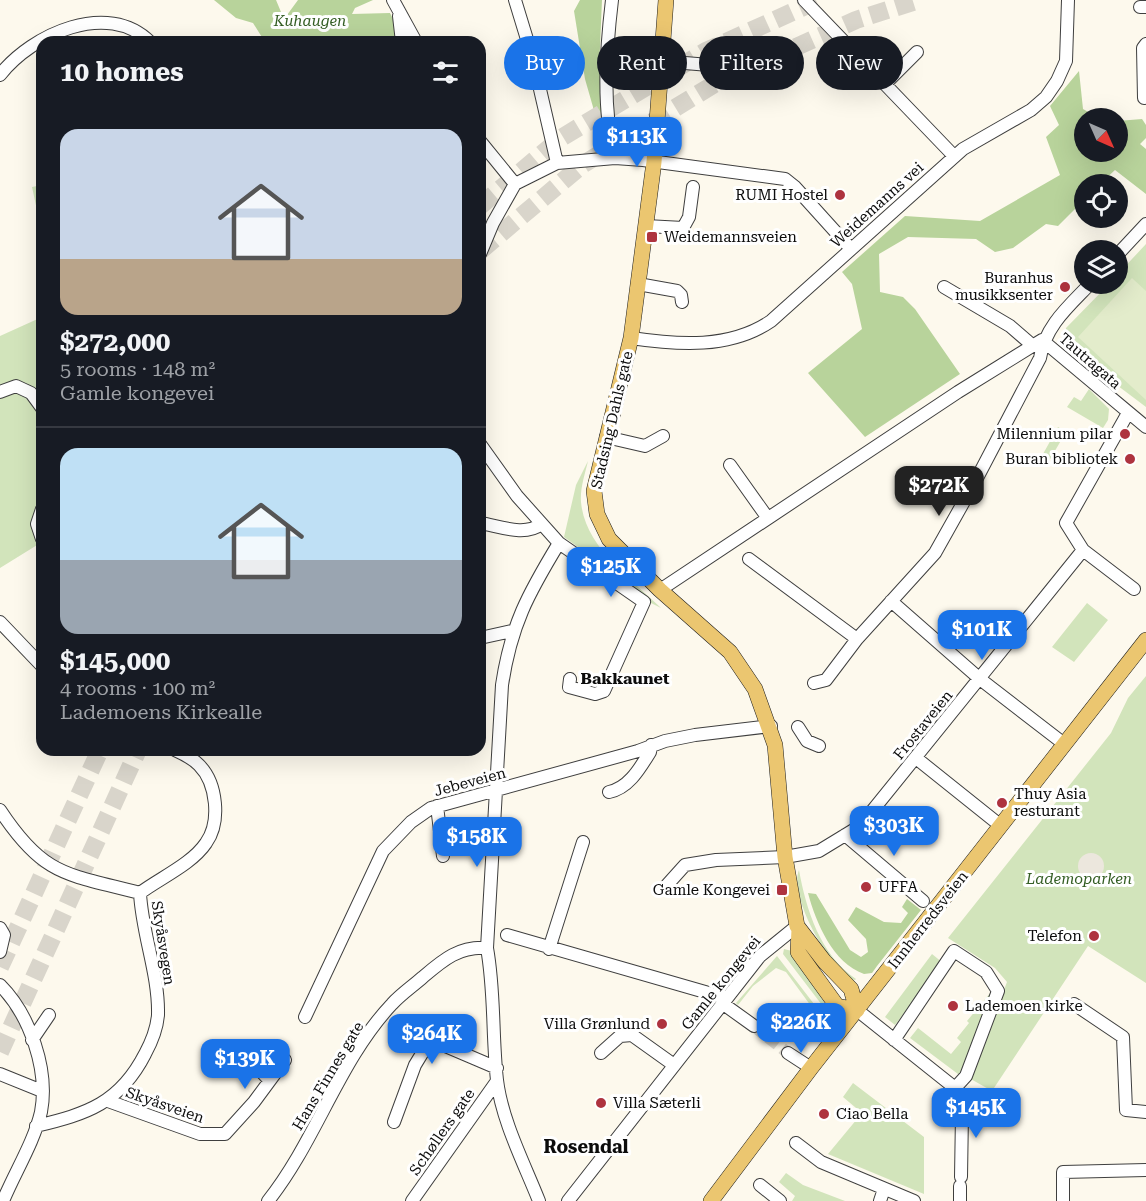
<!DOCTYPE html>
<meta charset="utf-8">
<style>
body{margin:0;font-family:"Roboto Serif",serif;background:#20242c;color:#f1f3f6;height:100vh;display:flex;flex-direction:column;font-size:22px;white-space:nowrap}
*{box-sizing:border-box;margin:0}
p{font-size:20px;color:#9ea1a6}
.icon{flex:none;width:33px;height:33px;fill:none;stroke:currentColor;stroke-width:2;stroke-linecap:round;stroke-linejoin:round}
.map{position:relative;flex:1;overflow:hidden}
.drawer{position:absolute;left:36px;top:36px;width:450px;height:720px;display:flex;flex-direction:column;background:#171b24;border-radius:18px;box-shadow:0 6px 24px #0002}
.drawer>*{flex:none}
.banner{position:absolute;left:504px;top:36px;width:552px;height:54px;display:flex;gap:12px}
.needle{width:39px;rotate:135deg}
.controls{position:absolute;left:1074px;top:108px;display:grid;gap:12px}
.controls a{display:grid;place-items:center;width:54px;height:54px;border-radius:50%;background:#171b24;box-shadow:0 6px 24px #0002;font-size:30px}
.price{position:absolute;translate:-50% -51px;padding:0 14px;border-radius:12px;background:#1a73e8;color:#fff;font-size:20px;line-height:39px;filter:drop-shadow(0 2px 3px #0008)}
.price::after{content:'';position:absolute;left:50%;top:36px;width:18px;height:14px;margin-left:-9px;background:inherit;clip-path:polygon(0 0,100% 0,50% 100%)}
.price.on{background:#222;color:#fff}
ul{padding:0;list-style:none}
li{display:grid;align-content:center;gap:12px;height:318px;padding:0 24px}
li+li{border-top:2px solid #363941}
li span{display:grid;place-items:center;height:186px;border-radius:18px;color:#555}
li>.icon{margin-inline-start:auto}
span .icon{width:108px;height:108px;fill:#fffc;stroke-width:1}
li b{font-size:26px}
h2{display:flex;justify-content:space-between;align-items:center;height:72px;padding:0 24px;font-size:26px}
.chip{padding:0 21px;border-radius:27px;background:#171b24;box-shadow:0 6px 24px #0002;font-size:21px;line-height:54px}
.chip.on{background:#1a73e8;color:#fff}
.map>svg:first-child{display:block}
</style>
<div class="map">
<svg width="1146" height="1201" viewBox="0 0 1146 1201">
<rect width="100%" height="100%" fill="#fdf9ed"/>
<path fill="#d2e4bb" d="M42,185v48l-10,-46z
M1146,244v163l-81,-61 1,-18 43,-44h9v-10z
M42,317v225l-42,26v-232z
M1089,389l20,20 -1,11 -5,8 -36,-21 7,-10 7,4z
M1058,427l8,5 -17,29 -6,-7z
M588,461c-3,13 -8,27 -7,41 4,45 50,77 80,106l-16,-8 -6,-9 -75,-54 12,-52z
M1087,603l21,17 -34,42 -22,-15z
M1146,676v307l-58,-37 -96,145 -23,-13 38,-96 -12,-14 -47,-30 163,-205 17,-35z
M799,870c7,39 21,85 57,109l-1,1c-25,-10 -67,-84 -56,-110z
M784,949l8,2 35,56 -2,2 -42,-55z
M932,954l11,9 -48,62 -10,-8z
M777,956l37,48 -3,2 -25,-34 -10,-4 -23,18 -15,19 -2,-2z
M991,992l6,4 -31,80 -8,-2 -48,-36 8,-10 33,26 10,-12 -4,-4 12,-15 -2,-2z
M853,1083l71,54v57l-96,-40 34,-41 -19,-16z
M786,1173l17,12 42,16h-53l3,-5 -16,-14z"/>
<path fill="#b8d39b" d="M214,0h62l5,12 6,3 11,-15h75l-18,8 -3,6 38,-1 5,10 3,19h-133l-12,-19 -17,-5z
M580,0h22l-3,70 6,4 6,77 -11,3 -7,-47 -8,-28 -11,-68z
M1079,71l4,38 7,4 2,5h-8v34h34v-31l24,-2 4,6v13l-6,6 6,5v45l-31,-24 -15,14h-16v16l-26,26 -12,-2 -33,24 -18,4 -19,-13 -68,-2 -29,17 1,38 23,5 12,12 45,65 -95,63 -57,-64 54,-44 -10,-45 -10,-12 63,-56 75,5 80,-46 -14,-38 13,-12 -9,-19z
M808,893l8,1 34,56 11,7 7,-5 -2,-13 -18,-19 8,-13 28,15 17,1 7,-10 -6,-6 5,-8 14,11 -44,56 -5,7 -8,1c-31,-11 -48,-51 -56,-81z"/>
<path fill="#e3eccb" d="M1132,278l14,13v109l-68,-63z"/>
<path fill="#ece7dd" d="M1078 866a13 13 0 1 1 26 0a13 13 0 1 1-26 0Z"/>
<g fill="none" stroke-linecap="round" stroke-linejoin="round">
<path stroke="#d9d5cb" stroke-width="12" stroke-dasharray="12 6" stroke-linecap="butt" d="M754,1026l34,27"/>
<path stroke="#d9d5cb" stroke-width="18" stroke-dasharray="18 9" stroke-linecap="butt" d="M480,206l81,-68 145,-87 113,-51
M480,251l102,-86 134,-82 140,-63 63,-20
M0,967l100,-217
M0,1052l138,-302"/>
<defs>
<path id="minor" d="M393,0l23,42
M515,0l18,59 24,104
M612,0c-6,50 -10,109 3,158
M804,0l150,156
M1140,7h6
M399,16l3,26
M661,61l72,6
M0,75c32,-41 108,-75 150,-33
M885,84l32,-32
M1144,98l-1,-50 3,-4
M480,141l35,43
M646,226l37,2 6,-11 4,-30
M480,254l13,-31 22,-39 42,-21 58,-5 28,2 142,19 10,8 56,62
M1118,254l28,-30
M638,284l39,7 4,4 1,7
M944,287l66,39 22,19
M631,338c47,7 99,11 140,-17l192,-172 68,-39 15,-13 11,-16 9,-20 2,-61
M1042,340l104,87
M0,392l16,-6 15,7 11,15
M606,437l39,9 18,-10
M480,444l37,52 42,47 85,59 -40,89 -9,3 -26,-7 1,-8
M730,465l37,52
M42,509l-5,15 5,15
M480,523c19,3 45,14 61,1
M1083,550l51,39
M749,559l108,80
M660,590l298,-198 84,-52
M891,601l89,78 79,61
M0,622l42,44
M480,638l32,-7
M814,683l12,-3 31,-41 78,-86 41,-73 64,-122c5,-32 29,-52 50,-74
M798,727l9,14 12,5
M916,758l80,64
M609,792c20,-4 31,-24 41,-40l1,-7
M437,806l6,50
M0,810c44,67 67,64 140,83
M845,835l78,66
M667,885l18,-20 31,-5 69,-3 34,-6 41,-25 223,-276 -17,-27 62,-110
M140,893c20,-15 52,-29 66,-50 15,-21 11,-60 -7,-78 -7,-7 -15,-11 -24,-15
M0,928l4,7 -4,17
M507,935l219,63
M549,949l34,-107
M0,985c30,30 49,85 41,127 -7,30 -26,60 -38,89
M722,1003l32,23
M1074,1004l49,33 3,73 20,2
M857,1010l98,78 7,26 -1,63
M305,1017l78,-166 28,-29 20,-14 207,-57 27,-10 30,-6 76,-9
M32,1040l17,-25
M894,1040l60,-89 32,21 12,19 -32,85 -11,12
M601,1053l19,-17 12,-1 42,30
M788,1053l23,15
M257,1067l12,13
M0,1074l42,17
M108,1101l92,33h25l29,-32 31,-42
M394,1122l21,-57 14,-23h7l61,26
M36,1126c51,-12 84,-23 109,-72 6,-11 12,-27 13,-39 1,-41 -16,-81 -18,-122
M796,1143l25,19 93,39
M760,1185l20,16
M268,1201c48,-60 71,-141 124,-197 9,-10 21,-18 31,-27 20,-17 36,-31 64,-29
M412,1201l85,-120
M539,1201c-15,-38 -37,-80 -42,-121 -5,-44 -2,-88 -10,-132l15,-263c9,-60 26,-91 57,-142
M568,1201l192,-245 37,-30
M880,1201l4,-12
M960,1201v-15
M1063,1201v-29l83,-2"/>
<path id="major" d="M666,0l-12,162 -23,176 -37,153 3,23 12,25 51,51 70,62 25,37 20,56 10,112 12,69 27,35 27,28 6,21
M799,929l-1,23 39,54 20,4
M711,1201l100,-133 335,-428"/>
</defs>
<use href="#minor" stroke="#3f3f3f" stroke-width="14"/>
<use href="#major" stroke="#1d1d1d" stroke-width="16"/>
<use href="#minor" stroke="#fff" stroke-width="12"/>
<use href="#major" stroke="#ebc670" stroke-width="15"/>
</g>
<g fill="#ae333f" stroke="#fff" stroke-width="2">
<circle cx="840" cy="195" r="6"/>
<rect x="646" y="231" width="12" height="12" rx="3"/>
<circle cx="1065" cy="287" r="6"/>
<circle cx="1125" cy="434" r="6"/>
<circle cx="1130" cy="459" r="6"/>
<circle cx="1002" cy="803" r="6"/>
<circle cx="866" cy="887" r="6"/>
<rect x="776" y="884" width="12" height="12" rx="3"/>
<circle cx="1094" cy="936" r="6"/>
<circle cx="953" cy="1006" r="6"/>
<circle cx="662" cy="1024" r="6"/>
<circle cx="601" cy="1103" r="6"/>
<circle cx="824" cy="1114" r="6"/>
</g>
<g text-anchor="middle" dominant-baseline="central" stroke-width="6" stroke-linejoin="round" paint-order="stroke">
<g font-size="15" font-style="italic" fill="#335d23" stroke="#fff">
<text x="310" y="21">Kuhaugen</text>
<text x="1079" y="879">Lademoparken</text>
</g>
<g font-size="15" fill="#0c0c0c" stroke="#fff" text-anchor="end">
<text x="828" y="195">RUMI Hostel</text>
<text x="664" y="237" text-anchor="start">Weidemannsveien</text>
<text x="1053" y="278">Buranhus<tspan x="1053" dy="17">musikksenter</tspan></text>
<text x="1113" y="434">Milennium pilar</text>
<text x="1118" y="459">Buran bibliotek</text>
<text x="1014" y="794" text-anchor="start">Thuy Asia<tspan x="1014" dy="17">resturant</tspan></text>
<text x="878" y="887" text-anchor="start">UFFA</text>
<text x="770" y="890">Gamle Kongevei</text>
<text x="1082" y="936">Telefon</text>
<text x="965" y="1006" text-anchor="start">Lademoen kirke</text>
<text x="650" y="1024">Villa Grønlund</text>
<text x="613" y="1103" text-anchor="start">Villa Sæterli</text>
<text x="836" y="1114" text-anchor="start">Ciao Bella</text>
</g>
<g font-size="15" fill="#0c0c0c" stroke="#fff">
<text transform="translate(877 205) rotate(-42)">Weidemanns vei</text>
<text transform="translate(1090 361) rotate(41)">Tautragata</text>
<text transform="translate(612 420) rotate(-77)">Stadsing Dahls gate</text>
<text transform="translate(923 725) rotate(-51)">Frostaveien</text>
<text transform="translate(470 782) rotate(-15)">Jebeveien</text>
<text transform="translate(928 920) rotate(-52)">Innherredsveien</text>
<text transform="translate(163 943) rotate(81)">Skyåsvegen</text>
<text transform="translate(721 983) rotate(-51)">Gamle kongevei</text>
<text transform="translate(328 1076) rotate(-59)">Hans Finnes gate</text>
<text transform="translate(165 1105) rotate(19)">Skyåsveien</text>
<text transform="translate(442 1132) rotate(-55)">Schøllers gate</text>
</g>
<g font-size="16" font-weight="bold" fill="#0c0c0c" stroke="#fff">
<text x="625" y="678">Bakkaunet</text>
</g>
<g font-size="18" font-weight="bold" fill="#0c0c0c" stroke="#fff">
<text x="586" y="1146">Rosendal</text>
</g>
</g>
</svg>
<div class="controls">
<a><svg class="needle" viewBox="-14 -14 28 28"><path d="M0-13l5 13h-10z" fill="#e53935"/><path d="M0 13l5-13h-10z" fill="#9ea1a6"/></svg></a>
<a><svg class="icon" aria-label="locate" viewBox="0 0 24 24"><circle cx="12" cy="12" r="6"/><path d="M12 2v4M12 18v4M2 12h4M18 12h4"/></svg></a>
<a><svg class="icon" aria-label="layers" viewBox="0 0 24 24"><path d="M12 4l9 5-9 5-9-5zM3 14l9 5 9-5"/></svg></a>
</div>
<b class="price" style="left:637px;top:168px">$113K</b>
<b class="price on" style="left:939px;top:517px">$272K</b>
<b class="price" style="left:611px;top:598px">$125K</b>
<b class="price" style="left:982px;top:661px">$101K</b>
<b class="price" style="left:894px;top:857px">$303K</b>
<b class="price" style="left:477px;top:868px">$158K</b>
<b class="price" style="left:801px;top:1054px">$226K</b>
<b class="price" style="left:432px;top:1065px">$264K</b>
<b class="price" style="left:245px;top:1090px">$139K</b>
<b class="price" style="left:976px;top:1139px">$145K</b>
<div class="banner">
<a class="chip on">Buy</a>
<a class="chip">Rent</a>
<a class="chip">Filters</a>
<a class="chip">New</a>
</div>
<section class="drawer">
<h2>10 homes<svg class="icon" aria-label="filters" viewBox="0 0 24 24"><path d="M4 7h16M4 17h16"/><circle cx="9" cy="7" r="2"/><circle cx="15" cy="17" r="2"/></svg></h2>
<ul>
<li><span style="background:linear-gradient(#c9d6e8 70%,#b9a48a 0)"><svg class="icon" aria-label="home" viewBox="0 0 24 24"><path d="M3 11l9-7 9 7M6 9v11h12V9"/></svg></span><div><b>$272,000</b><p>5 rooms · 148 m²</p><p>Gamle kongevei</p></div></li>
<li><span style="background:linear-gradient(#bfe0f5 60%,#9aa5b1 0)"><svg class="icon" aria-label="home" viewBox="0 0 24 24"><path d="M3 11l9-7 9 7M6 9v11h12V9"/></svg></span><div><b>$145,000</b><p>4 rooms · 100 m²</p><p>Lademoens Kirkealle</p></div></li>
</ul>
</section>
</div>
